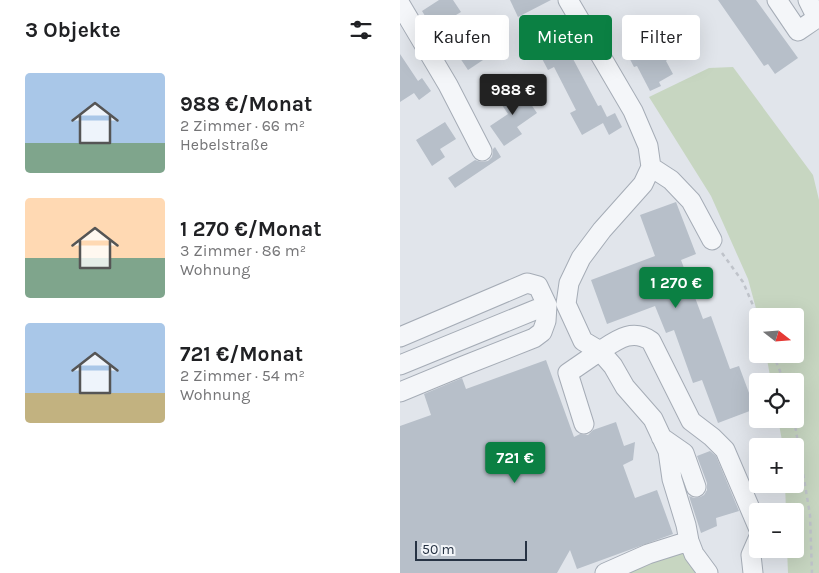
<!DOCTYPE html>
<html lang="de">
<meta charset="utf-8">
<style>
body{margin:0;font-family:Karla,sans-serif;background:#f2f2f2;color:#202124;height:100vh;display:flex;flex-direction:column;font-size:19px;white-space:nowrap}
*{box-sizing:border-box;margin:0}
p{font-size:16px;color:#757577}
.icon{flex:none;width:28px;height:28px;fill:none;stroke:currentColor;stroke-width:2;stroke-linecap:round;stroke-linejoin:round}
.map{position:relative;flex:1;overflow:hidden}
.drawer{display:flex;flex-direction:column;background:#fff;width:400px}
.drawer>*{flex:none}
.guide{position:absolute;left:15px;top:15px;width:329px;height:45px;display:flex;gap:10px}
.needle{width:32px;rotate:107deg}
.tools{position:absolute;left:349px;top:308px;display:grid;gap:10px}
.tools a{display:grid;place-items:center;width:55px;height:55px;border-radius:5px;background:#fff;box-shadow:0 5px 20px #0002;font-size:25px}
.scale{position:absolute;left:15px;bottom:12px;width:112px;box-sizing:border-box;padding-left:5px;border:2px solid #273344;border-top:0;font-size:14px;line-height:18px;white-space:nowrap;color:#273344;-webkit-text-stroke:4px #f1f4f8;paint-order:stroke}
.price{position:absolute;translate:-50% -42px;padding:0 11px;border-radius:5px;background:#0b8043;color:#fff;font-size:16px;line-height:32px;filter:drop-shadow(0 1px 2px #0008)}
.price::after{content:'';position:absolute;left:50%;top:30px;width:15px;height:11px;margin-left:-8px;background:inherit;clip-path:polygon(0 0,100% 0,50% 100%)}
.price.current{background:#222;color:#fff}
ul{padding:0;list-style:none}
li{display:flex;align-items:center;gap:15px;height:125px;padding:0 25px}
li span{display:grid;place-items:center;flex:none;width:140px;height:100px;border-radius:5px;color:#555}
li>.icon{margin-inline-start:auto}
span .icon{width:60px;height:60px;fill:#fffc;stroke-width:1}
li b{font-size:21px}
h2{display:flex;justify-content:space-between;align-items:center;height:60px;padding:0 25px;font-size:21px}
.tag{padding:0 18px;border-radius:5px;background:#fff;box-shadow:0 5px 20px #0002;font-size:18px;line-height:45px}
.tag.current{background:#0b8043;color:#fff}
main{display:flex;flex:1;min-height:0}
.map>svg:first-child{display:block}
</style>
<main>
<section class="drawer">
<h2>3 Objekte<svg class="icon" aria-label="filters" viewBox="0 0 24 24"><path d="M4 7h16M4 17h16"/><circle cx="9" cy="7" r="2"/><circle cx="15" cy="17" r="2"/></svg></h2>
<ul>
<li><span style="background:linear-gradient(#a9c7e8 70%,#7fa58c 0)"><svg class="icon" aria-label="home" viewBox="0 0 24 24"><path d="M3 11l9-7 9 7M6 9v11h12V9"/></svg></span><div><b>988 €/Monat</b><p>2 Zimmer · 66 m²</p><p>Hebelstraße</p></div></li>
<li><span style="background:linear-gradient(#ffd9b3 60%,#7fa58c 0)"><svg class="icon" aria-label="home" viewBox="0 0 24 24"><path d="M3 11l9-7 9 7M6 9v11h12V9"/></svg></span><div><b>1 270 €/Monat</b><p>3 Zimmer · 86 m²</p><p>Wohnung</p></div></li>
<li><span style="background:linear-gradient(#a9c7e8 70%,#c2b280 0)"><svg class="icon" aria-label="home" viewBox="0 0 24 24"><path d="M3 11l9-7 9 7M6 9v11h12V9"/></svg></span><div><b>721 €/Monat</b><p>2 Zimmer · 54 m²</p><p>Wohnung</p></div></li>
</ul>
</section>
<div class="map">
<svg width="419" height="573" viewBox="0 0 419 573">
<rect width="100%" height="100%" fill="#e1e5eb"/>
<path fill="#c7d6c1" d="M333,67l80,108 6,25v373h-31l-1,-24h8v-38h-9l-1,-27h10v-38h-12l-5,-27h17v-38h-24l-5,-27h29v-38h-37l-10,-37 -37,-83 -62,-99 60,-29z
M299,546l1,27h-85z"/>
<path fill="#b7bfc9" d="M39,0h14l8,12 -5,3 6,9 -12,8 -7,-9 -10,6 -11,-18z
M110,0h41l-33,17z
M318,0h38l42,58 -23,16 -7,-10 -4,2z
M244,23l8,14 11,-4 3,14 8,5 -8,9 7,13 -14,8 2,4 -11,5 -13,-25 -3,1 -11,-21 4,-3 -4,-9z
M152,24l18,34 2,-1 26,49 3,-1 6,12 8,-4 7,14 -13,8 -6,-12 -21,12 -12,-22 6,-3 -22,-43 -6,3 -18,-34z
M85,38l10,14 -27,18 -8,-12 11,-7 -2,-3z
M0,54l18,27 4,-3 9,13 -12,9 -5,-7 -14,9z
M113,88l6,9 5,-3 13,19 -20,14 5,7 -18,12 -14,-20 18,-12 -10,-15z
M45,122l11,17 -16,10 5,8 -13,9 -16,-26z
M95,147l6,10 -46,31 -7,-10 27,-18 6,2 7,-1 4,-4 1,-5v-3z
M276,202l20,52 -15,6 22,59 8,-3 19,53 9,-3 16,43 -37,14 -16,-43 -9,3 -19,-53 -8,3 -11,-27 -48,18 -16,-44 64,-24 -15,-41z
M146,360l28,77 6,-3 8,1 5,-5 23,-8 8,24 11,-4 -2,18 -10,5 12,33 22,-8 16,44 -96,35 -7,-19 -13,23h-157v-147l31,-11 -7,-21 38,-16 4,11z
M310,451l6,5 23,55 -23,7 1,8 -16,7 -12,-37 5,2 6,-1 4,-2 3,-5v-7l-10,-27z"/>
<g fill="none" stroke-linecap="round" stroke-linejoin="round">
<defs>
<path id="minor" d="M168,0l65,111 15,35 3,21 -8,17 -41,46 -21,28 -12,25 -3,21 17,37 17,10 -32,22 16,51
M377,0l21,31 19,-13 -9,-18
M0,4l48,81 34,66
M251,167l20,13 20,21 21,39
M0,337l127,-54 11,3 9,19 -1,16 -4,11 -8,6 -71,28 -63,26
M0,365l147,-60
M261,437l23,16 12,34
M289,541l5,13 14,19
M205,573l43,-19 41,-13 -3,-16 -14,-46 -4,-28 -15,-32 -28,-32 -12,-21 -13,-15c17,-11 32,-23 51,-10l40,80 21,16 13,13 33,77
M353,573l-2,-18 7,-16"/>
</defs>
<use href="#minor" stroke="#a5acb6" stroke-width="21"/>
<path stroke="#bfc3ca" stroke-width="2.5" stroke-dasharray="4 4" stroke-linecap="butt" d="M322,253l21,29 15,35
M373,354l11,27
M394,419l16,96 2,58"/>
<use href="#minor" stroke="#f4f6f9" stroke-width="19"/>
</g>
</svg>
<div class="tools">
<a><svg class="needle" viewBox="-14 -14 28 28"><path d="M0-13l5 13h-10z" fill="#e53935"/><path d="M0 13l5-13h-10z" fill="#757577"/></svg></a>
<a><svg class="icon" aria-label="locate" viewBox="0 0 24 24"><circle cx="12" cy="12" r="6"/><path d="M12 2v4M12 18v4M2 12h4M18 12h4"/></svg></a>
<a>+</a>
<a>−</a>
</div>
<div class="scale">50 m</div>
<b class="price current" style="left:113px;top:116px">988 €</b>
<b class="price" style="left:276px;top:309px">1 270 €</b>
<b class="price" style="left:115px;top:484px">721 €</b>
<div class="guide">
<a class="tag">Kaufen</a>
<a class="tag current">Mieten</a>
<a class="tag">Filter</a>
</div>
</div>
</main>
